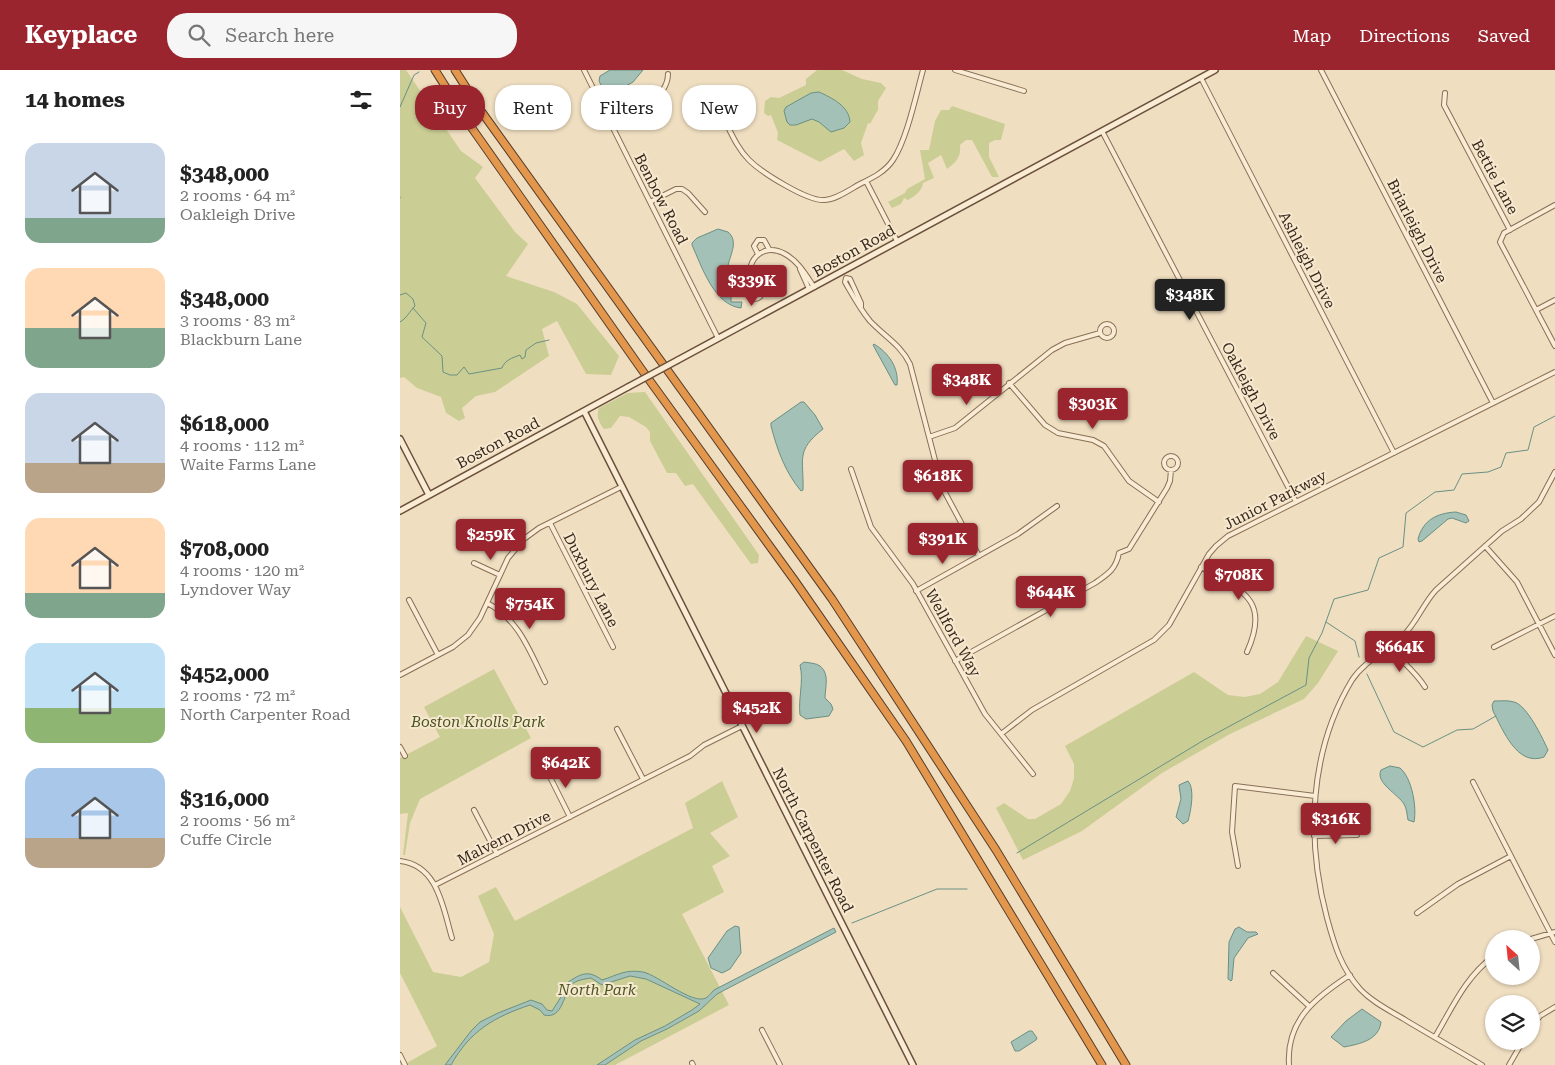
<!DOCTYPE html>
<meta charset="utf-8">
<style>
body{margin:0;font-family:"Roboto Serif",serif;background:#f6f6f6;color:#222;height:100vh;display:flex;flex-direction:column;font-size:19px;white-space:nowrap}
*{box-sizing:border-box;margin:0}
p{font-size:16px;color:#767676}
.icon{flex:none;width:28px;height:28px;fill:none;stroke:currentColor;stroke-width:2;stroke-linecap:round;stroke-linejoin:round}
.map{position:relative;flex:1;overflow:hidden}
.details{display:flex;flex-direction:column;background:#fff;width:400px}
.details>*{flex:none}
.hud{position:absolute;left:15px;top:15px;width:475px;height:45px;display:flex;gap:10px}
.needle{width:32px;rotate:333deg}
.controls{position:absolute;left:1085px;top:860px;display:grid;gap:10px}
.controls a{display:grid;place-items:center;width:55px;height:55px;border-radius:50%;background:#fff;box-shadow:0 1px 4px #0004;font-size:25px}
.price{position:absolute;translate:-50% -42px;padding:0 11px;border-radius:5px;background:#9a252e;color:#fff;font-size:16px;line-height:32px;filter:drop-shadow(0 1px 2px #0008)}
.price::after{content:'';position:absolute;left:50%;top:30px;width:15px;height:11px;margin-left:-8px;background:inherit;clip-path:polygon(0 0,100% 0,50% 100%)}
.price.selected{background:#222;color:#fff}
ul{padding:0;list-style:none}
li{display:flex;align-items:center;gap:15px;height:125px;padding:0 25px}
li span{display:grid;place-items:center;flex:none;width:140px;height:100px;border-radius:15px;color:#555}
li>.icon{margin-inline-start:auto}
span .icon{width:60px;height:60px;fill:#fffc;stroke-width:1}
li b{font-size:21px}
h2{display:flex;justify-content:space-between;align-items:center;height:60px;padding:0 25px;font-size:21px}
.pill{padding:0 18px;border-radius:20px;background:#fff;box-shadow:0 1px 4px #0004;font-size:18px;line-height:45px}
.pill.selected{background:#9a252e;color:#fff}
header{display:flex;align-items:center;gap:30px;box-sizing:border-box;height:70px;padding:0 25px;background:#9a252e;color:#fff}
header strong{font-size:24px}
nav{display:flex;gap:28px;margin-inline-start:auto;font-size:18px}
.search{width:350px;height:45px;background:#f6f6f6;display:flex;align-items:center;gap:12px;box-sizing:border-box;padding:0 18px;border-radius:20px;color:#767676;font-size:19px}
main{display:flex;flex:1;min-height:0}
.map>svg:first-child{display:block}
</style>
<header>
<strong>Keyplace</strong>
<div class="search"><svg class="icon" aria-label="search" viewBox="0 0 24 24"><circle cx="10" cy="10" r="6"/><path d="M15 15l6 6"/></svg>Search here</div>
<nav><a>Map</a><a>Directions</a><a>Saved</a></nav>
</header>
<main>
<section class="details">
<h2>14 homes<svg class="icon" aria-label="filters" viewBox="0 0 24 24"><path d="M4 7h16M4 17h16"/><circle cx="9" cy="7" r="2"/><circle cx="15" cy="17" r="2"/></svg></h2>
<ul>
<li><span style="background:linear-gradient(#c9d6e8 75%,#7fa58c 0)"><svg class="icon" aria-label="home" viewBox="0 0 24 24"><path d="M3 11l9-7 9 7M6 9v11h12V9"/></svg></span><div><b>$348,000</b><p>2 rooms · 64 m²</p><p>Oakleigh Drive</p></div></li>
<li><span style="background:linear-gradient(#ffd9b3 60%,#7fa58c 0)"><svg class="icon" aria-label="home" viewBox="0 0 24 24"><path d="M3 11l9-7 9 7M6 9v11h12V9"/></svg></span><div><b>$348,000</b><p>3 rooms · 83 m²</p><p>Blackburn Lane</p></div></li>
<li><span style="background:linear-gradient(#c9d6e8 70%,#b9a48a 0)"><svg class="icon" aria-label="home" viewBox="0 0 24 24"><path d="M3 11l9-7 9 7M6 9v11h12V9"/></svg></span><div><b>$618,000</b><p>4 rooms · 112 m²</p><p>Waite Farms Lane</p></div></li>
<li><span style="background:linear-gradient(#ffd9b3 75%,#7fa58c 0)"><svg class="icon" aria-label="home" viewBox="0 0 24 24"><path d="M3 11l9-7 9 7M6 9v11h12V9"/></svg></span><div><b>$708,000</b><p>4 rooms · 120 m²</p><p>Lyndover Way</p></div></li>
<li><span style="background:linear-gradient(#bfe0f5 65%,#8fb573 0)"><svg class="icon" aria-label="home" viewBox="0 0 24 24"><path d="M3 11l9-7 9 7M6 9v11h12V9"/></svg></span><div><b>$452,000</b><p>2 rooms · 72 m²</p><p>North Carpenter Road</p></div></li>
<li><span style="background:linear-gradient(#a9c7e8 70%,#b9a48a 0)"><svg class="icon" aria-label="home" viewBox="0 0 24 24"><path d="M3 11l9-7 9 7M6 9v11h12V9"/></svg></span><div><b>$316,000</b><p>2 rooms · 56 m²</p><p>Cuffe Circle</p></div></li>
</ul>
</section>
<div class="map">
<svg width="1155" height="995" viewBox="0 0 1155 995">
<rect width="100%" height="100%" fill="#efdec0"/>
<path fill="#cbce94" d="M0,0h6l55,81 22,16 -8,11 40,54 13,12 -22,32 48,16 23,12 42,52 -8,19 -25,-1 -29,-53 -15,8 7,27 -54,36 -19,4 -14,12 3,10 -6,3 -13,-8 -5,-16 -24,-9 -13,-11 -4,1z
M417,0h25l20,9 19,4 5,5 -8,13v9c-3,4 -5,9 -8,14l-2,-1 -7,20 3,12 -10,6 -10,-12 -24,13 -43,-22 1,-7 -7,-18 -3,1 -4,-3 1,-12 6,-4 8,1 27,-13v-6z
M552,36l53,18 -4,16h-6l-6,3v14l10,20h-7l-20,-37h-6l-6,5c1,12 -3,17 -13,24l-6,-14 -13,8 6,15 -11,5c-1,8 -8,13 -15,17l-4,-2 -3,6 -9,4 -4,-6 17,-9 2,-4 18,-10 -5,-29h9l6,-29 6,-11h8z
M245,322l114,163 -1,8 -7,1 -58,-80 -8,2 -9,-13h-9l-17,-32v-9l-4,-5 -17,-10 -9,-1 -9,12 -7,1c-5,-7 -8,-12 -5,-21l29,-15z
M906,566l32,15 -20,32 -14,16 -74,35 -68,39 -80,58 -59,29 -27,-52 8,-5 24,16h7l26,-15 9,-13 4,-13v-14l-9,-18 129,-74 34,23 17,2 15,-3 18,-12z
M94,599l37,69 -111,61 -10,24 -5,32h-2l5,-42 -8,1v-56l40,-21 -16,-30z
M322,711l16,36 -28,16 20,23 -18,10 12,26 -42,22 47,91 -114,60h-212l34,-19 -37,-73v-66l33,65 28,5 28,-15 5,-28 -16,-38 18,-9 19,34 178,-93 -8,-25z"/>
<path fill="#a3c1b7" stroke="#6a9084" d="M210,0h33l-10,12 -23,13 -5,-2 -6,-12 1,-5z
M419,22c13,6 30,14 31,30l-6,6 -13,4 -12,-10 -7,-3 -16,6h-6l-3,-3 -3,-11 2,-4 25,-14z
M318,159l10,3c11,9 2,23 0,34 -2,8 0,17 0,25h3v11h11l-1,6c-27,-3 -39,-41 -49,-63v-2l5,-5z
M474,274c15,9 25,24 23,41h-2l-22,-40z
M401,332h3l11,13 8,14c-28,22 -19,30 -20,61l-2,1c-16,-19 -24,-42 -30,-65v-3z
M1056,442l10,3 3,6 -3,2 -14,-5 -4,1 -26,22 -3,1 -1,-3c5,-19 19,-26 38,-27z
M404,592c5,1 12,1 16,4 10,8 5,22 5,32l6,6 2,5 -4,7 -23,3 -6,-4c-2,-17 4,-33 0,-50z
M1094,631c6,0 14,-1 20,1 13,3 29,37 34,48l-4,7c-27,10 -41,-27 -51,-46l-1,-6z
M990,696l10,2c12,10 17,39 14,54l-6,-2c-1,-5 -1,-11 -4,-16 -6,-10 -29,-21 -23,-34z
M788,711c7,7 3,30 0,40l-5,3 -7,-7 5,-18 -2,-14z
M335,856l4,1 2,26 -11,16 -8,4 -11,-5 -3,-10 19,-27z
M839,857l8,5h9l2,2 -10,4 -14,20 -2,22 -1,1 -3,-2 1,-37 6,-13z
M434,858l2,4 -119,62 -18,17 -32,18 -26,12 -36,24h-8l38,-25 30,-14 27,-16 8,-6 -54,-25 -16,-3 -28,9 -11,-7c-6,1 -15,2 -20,7 -7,7 -8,35 -27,30l-4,-5 -10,-5c-36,12 -60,26 -79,60h-6l26,-34 9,-9 18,-9 33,-13 11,4 5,6 5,1 11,-17 4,-11c14,-10 22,-13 35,-3 16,-5 23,-11 41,-8 15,3 49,33 63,26 3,-2 5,-5 8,-8z
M962,939l19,13c-2,18 -21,22 -37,25l-13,-10 15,-16z
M629,961h3l5,7 -1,2 -17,11h-4l-4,-9z"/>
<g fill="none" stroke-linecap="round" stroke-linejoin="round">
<path stroke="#6a9084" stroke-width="1" d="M0,37l14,-32 5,-3
M0,127v1
M0,225l6,-2 7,6 2,7c-5,5 -9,13 -15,16
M13,238l13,15 -4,14 20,19 1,16 7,3h7l7,-8 5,7 33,-6c3,-8 10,-10 18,-13l2,4 3,-2 1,-7 10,-7 13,-3
M926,552l29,19 4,16
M967,604l27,58 29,15 34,-17 16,-1 23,-13
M617,783l187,-113 102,-55 3,-27 13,-25 12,-34 34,-9 11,-32 24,-11 3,-34 29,-21 19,-2 8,-16 26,-2 13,-5 5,-14 22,-3 6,-23 21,-11
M452,853l85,-34h30"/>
<defs>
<path id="street" d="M184,0l134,268
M555,0l69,21
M921,0l172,333
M801,8l193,375
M1045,23l-1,12 66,125
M325,51c7,14 13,28 24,39 12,12 59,42 76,40 12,-1 24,-10 35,-16 12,-6 25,-12 33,-24 14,-21 23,-65 30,-90
M211,54c19,-9 57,-24 57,-50
M702,61l194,371
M466,111l31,60
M250,132l26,-13h6l6,4 17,19
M1155,135l-51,28 -4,9 55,104
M358,184l-4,-8 4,-6h6l5,9
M400,199l9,20
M348 222a7 7 0 1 1 14 0a7 7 0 1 1-14 0Z
M352,216c-9,-23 9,-45 33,-32 13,7 21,21 29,33
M461,237v-4l-11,-24 -4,-1 -1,4c8,14 15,27 25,39 14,15 31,24 40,43l32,123 37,69
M1136,240l19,-10
M700 261a7 7 0 1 1 14 0a7 7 0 1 1-14 0Z
M609,313l36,42 13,8 35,7 11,6 25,35 30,21
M529,367l26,-9 97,-78 13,-7 35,-10
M764 393a7 7 0 1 1 14 0a7 7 0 1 1-14 0Z
M451,399l20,58 42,57 72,130 48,60
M150,453l63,124
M1085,476l32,36 38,73
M74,493l26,12
M801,497c40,23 70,32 46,85
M516,521l102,-57 39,-28
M9,530l29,55
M87,533c32,16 43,49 58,79
M989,577c12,14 27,25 36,40
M1094,577l61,-31
M555,591l140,-78c13,-9 21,-14 24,-30l10,-4 38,-61 3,-7 1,-11
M0,605l53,-28 15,-12 12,-17 28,-60 16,-19 15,-11 82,-41
M217,659l26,50
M601,664l31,-24 122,-70 15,-15 40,-71 7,-8 12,-10 327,-164
M0,677l5,9
M146,699l24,48
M1073,712l82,160
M74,740l23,44
M914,766l43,-1
M0,791c38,4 43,47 52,77
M838,796l-6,-34 3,-46 80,10
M35,815l255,-129 14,-11 38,-19
M1017,843l41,-29 53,-28
M1131,869l24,-7
M873,903l36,33
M1131,957l9,-11 15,-9
M362,960l18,35
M1035,967c17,-29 31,-61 59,-81
M0,985l5,10
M292,993l1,2
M889,995c-3,-45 27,-68 61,-90
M1082,995c-25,-15 -50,-29 -75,-44 -16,-10 -34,-18 -47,-32 -19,-21 -26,-45 -33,-71 -21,-79 -18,-167 25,-238 13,-20 35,-28 51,-44 14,-14 20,-32 33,-46l66,-59 19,-12 18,-17 16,-30
M1109,995l14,-24"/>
<path id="secondary" d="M278,290l537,-290
M184,341l329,654
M0,369l29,56
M0,441l228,-124"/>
<path id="highway" d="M35,0l34,54 173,246 153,211 111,160 196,324
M55,0l26,41 351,488 164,251 130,215"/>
</defs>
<use href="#street" stroke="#896f57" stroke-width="6"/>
<use href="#secondary" stroke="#6b503b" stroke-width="8"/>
<use href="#highway" stroke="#573d2c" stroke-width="9"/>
<use href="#street" stroke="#faecd4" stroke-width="4"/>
<use href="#secondary" stroke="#faecd4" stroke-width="5"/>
<use href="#highway" stroke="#e3974d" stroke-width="7"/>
<defs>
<path id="secondary-bridge" d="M228,317l50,-27"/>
</defs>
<use href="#secondary-bridge" stroke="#6b503b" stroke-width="8" stroke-linecap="butt"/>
<use href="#secondary-bridge" stroke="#faecd4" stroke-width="5"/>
</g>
<g text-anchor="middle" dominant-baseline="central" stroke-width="4" stroke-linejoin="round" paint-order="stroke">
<g font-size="15" fill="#38281c" stroke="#f7e9d0">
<text transform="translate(1095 107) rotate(62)">Bettie Lane</text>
<text transform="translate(261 129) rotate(63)">Benbow Road</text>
<text transform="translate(1017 161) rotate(63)">Briarleigh Drive</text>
<text transform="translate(454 181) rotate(-29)">Boston Road</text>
<text transform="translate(907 190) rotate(63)">Ashleigh Drive</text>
<text transform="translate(851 321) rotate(62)">Oakleigh Drive</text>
<text transform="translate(98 373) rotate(-28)">Boston Road</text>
<text transform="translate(875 430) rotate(-27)">Junior Parkway</text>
<text transform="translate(191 510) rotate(63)">Duxbury Lane</text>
<text transform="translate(553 563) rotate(61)">Wellford Way</text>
<text transform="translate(104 768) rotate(-27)">Malvern Drive</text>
<text transform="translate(413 770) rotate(63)">North Carpenter Road</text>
</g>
<g font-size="15" font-style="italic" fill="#4c5522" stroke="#f7e9d0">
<text x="78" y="652">Boston Knolls Park</text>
<text x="197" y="920">North Park</text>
</g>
</g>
</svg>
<div class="controls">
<a><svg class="needle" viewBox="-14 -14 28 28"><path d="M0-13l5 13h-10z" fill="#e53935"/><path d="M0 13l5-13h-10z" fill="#767676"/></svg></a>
<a><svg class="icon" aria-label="layers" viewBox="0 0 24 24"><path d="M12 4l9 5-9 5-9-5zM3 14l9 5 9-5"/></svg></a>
</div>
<b class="price" style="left:352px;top:237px">$339K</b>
<b class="price selected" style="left:790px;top:251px">$348K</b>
<b class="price" style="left:567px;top:336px">$348K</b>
<b class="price" style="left:693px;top:360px">$303K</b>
<b class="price" style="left:538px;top:432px">$618K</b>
<b class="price" style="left:91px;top:491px">$259K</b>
<b class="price" style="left:543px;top:495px">$391K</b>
<b class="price" style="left:839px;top:531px">$708K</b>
<b class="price" style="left:651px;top:548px">$644K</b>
<b class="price" style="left:130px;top:560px">$754K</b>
<b class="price" style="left:1000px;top:603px">$664K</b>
<b class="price" style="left:357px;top:664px">$452K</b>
<b class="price" style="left:166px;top:719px">$642K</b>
<b class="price" style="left:936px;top:775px">$316K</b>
<div class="hud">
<a class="pill selected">Buy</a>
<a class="pill">Rent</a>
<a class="pill">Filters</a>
<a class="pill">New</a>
</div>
</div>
</main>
